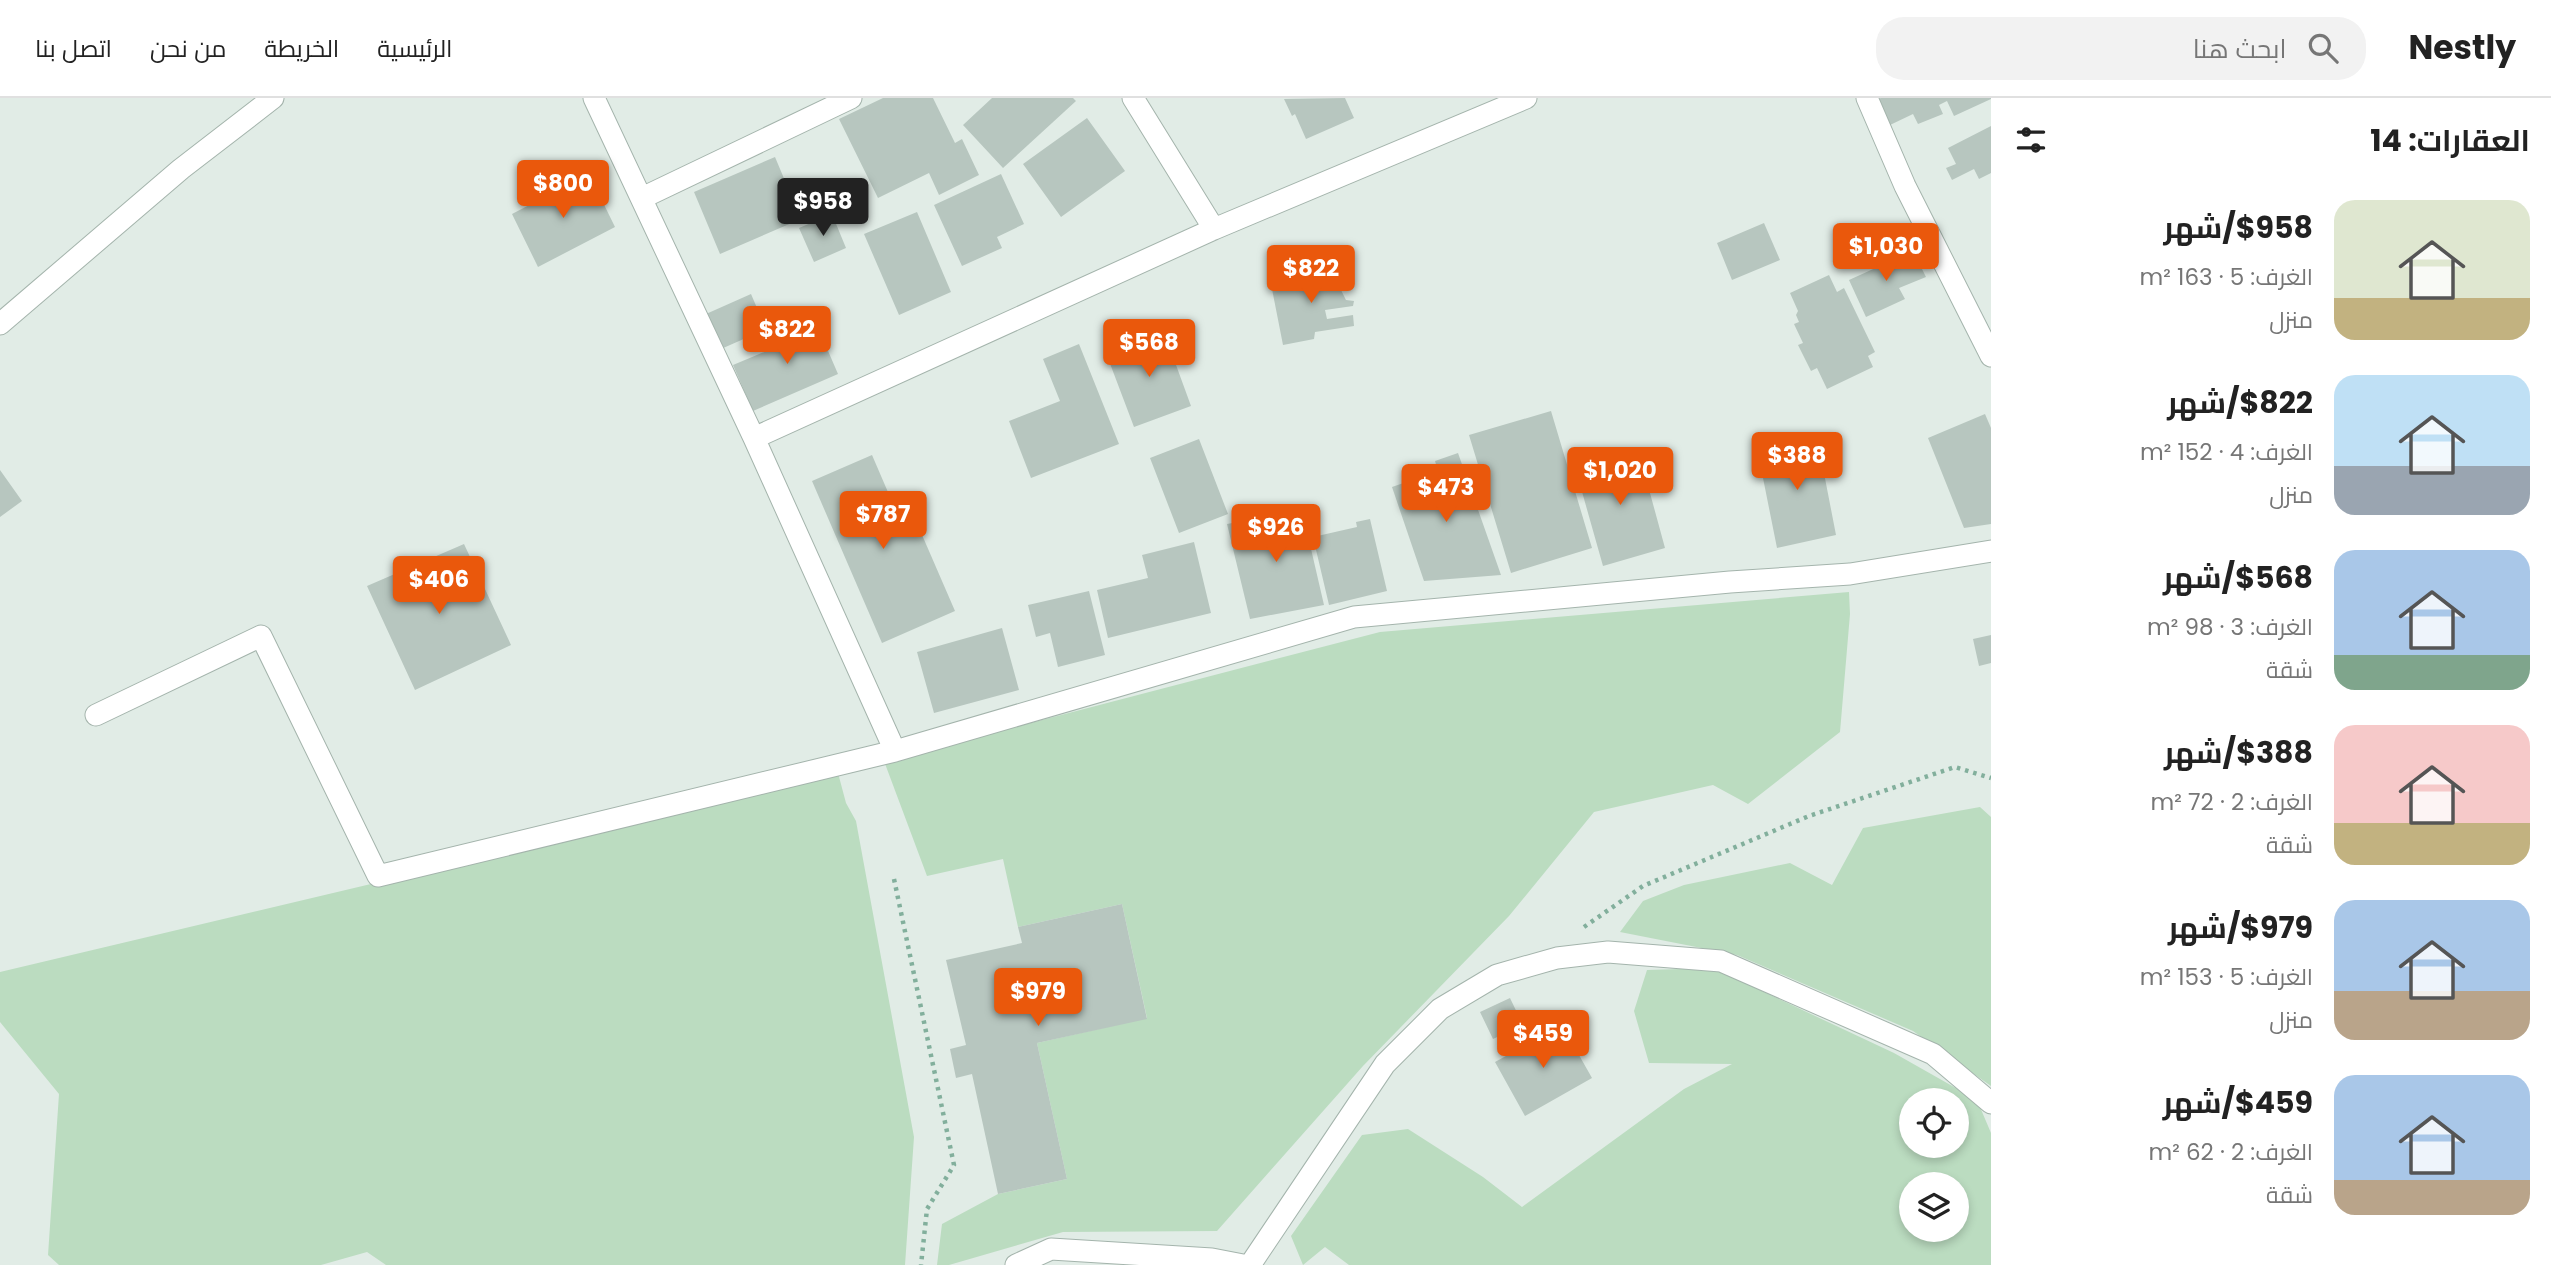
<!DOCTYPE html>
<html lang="ar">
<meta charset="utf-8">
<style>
body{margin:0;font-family:Poppins,Cairo,sans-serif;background:#f2f2f2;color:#222;direction:rtl;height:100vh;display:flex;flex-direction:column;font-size:26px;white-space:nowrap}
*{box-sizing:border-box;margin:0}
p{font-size:23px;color:#767676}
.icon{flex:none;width:38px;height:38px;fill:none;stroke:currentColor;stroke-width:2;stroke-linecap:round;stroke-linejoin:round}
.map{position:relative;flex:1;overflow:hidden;direction:ltr}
.sheet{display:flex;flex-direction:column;background:#fff;width:560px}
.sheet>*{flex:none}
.fabs{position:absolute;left:1899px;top:990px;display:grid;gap:14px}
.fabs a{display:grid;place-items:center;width:70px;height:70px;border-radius:50%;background:#fff;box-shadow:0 4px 10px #0003;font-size:35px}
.price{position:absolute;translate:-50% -60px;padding:0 16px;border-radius:7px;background:#ea580c;color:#fff;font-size:23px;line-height:46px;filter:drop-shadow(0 2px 4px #0008)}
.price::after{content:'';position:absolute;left:50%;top:42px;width:21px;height:16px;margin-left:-10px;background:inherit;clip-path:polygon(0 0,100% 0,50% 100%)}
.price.active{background:#222;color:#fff}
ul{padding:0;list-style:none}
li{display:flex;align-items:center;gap:21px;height:175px;padding:0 21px}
li span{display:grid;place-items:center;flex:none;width:196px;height:140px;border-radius:21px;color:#555}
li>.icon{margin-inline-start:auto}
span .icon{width:84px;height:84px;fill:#fffc;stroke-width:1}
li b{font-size:30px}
h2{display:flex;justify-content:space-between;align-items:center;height:84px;padding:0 21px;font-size:30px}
header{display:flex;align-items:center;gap:42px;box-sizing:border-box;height:98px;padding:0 35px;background:#fff;border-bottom:2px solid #e0e0e0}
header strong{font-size:33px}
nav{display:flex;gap:38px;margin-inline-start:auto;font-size:24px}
.search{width:490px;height:63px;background:#f2f2f2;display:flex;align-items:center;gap:18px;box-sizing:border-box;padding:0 24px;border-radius:28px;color:#767676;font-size:26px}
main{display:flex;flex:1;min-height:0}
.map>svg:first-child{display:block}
</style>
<header>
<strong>Nestly</strong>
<div class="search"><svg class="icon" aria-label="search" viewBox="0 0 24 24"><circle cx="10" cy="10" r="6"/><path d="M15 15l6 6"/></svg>ابحث هنا</div>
<nav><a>الرئيسية</a><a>الخريطة</a><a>من نحن</a><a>اتصل بنا</a></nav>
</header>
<main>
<section class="sheet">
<h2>العقارات: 14<svg class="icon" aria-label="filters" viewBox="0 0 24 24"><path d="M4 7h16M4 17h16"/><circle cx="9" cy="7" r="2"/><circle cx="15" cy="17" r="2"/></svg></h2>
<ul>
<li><span style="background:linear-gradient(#dfe7d0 70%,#c2b280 0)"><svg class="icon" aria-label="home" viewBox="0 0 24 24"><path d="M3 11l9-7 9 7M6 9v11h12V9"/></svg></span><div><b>$958/شهر</b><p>الغرف: 5 · 163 m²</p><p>منزل</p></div></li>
<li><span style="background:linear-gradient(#bfe0f5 65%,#9aa5b1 0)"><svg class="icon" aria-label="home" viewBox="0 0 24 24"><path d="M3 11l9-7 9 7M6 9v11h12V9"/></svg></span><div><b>$822/شهر</b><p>الغرف: 4 · 152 m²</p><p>منزل</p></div></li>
<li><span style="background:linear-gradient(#a9c7e8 75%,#7fa58c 0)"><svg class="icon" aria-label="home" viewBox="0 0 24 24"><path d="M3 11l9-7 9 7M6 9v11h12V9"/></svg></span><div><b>$568/شهر</b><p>الغرف: 3 · 98 m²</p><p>شقة</p></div></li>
<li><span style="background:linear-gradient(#f6c9c9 70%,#c2b280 0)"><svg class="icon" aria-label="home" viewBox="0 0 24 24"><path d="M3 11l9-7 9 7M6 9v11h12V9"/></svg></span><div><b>$388/شهر</b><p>الغرف: 2 · 72 m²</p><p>شقة</p></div></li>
<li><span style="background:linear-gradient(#a9c7e8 65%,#b9a48a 0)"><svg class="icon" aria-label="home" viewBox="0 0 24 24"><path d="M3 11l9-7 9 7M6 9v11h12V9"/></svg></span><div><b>$979/شهر</b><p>الغرف: 5 · 153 m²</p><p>منزل</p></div></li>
<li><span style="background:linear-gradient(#a9c7e8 75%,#b9a48a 0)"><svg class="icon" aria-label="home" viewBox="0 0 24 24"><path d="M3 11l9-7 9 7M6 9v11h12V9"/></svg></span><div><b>$459/شهر</b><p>الغرف: 2 · 62 m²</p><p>شقة</p></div></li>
</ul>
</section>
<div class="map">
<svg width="1991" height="1167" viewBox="0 0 1991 1167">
<rect width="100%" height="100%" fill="#e1ece6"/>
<path fill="#bbdcc0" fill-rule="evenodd" d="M1849,494l1,22 -10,118 -92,72 -35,-19 -119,27 -85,104 -146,150 -146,165 -154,1 -114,33h-12l5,-41 56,-30 69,-15 -30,-136 110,-25 -25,-114 -104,23 -15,-68 -76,17 -43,-115 496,-129z
M838,675l8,30 10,18 58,316 -9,128h-519l-19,-13 -46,13h-262l-11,-10 11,-161 -59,-72v-50z
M1980,709l11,10v269l-78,-55 -176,-76 -117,-23 23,-31 41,-16 106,-22 42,22 31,-57z
M1713,870l181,85 83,47 14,33v132h-642l-24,-18 -22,18 -12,-29 71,-101 46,-6 75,48 39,30 162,-118 48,-25 -83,-1 -15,-52 13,-41zM1911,1003h45v45h-45zM1911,1087h45v45h-45z"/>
<path fill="#b7c6bf" d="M883,0h50l22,45 7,-4 17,36 -40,20 -10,-22 -51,25 -39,-79z
M992,0h81l3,3 -73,67 -40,-43z
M1345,0l9,20 -48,21 -11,-25 -3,2 -8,-17z
M1881,0h110v1l-37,17 -7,-15 -8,4 4,9 -25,10 -5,-10 -23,11 -12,-26z
M1087,20l38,53 -64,46 -38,-53z
M1991,28v47l-12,6 -5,-10 -22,11 -6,-12 10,-4 -8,-16z
M775,59l26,62 -81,35 -26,-62z
M589,76l26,53 -77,40 -26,-53z
M1001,76l23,50 -27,13 5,11 -40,18 -28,-61z
M845,80l17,37 -19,8 -16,-36z
M917,114l34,80 -52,23 -35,-81z
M832,116l14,34 -32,14 -15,-34z
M1764,125l16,37 -48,20 -15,-37z
M1333,148l4,15 -23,7 -5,-5 -7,2 -3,-10z
M1913,153l13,26 -27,11 6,11 -39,18 -17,-37z
M1346,171l4,16 -9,5 5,10 8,1 -1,5 -28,4 2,9 26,-4 1,11 -39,6 -1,7 -31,6 -12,-61z
M1829,177l8,17 7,-4 31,64 -7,4 5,11 -46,22 -10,-21 -6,3 -13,-26 5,-2 -9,-19 5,-2 -3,-7 2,-4 -8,-18z
M751,196l15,35 -45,20 -15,-35z
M813,218l25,58 -85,37 -20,-46 48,-20 -5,-13z
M1164,234l27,74 -57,21 -28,-74z
M1079,246l40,100 -88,34 -22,-57 51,-20 -17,-42z
M1551,313l41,137 -81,25 -42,-138z
M1985,316l6,14v96l-27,4 -36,-90z
M1817,339l19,98 -59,13 -20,-100z
M1199,341l29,75 -49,19 -29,-75z
M1638,351l27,99 -62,18 -28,-99z
M1458,355l43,122 -77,6 -32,-94 46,-16 -3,-10z
M872,357l31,72 13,-6 39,90 -73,32 -70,-162z
M0,372l22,31 -22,16z
M1302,412l22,95 -74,14 -23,-95z
M1370,421l17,72 -58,14 -16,-68 44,-10 -1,-5z
M1194,444l17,71 -103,25 -11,-48 51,-12 -6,-23z
M464,446l47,101 -96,45 -48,-104z
M1089,493l16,64 -47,12 -8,-34 -14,4 -8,-32z
M1002,530l17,62 -85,23 -17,-61z
M1991,537v28l-12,3 -6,-27z
M1122,806l25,115 -110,24 30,136 -69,15 -26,-120 -16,4 -6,-29 16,-4 -20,-85 76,-17 -4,-16z
M1510,900l13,27 -30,14 -13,-27z
M1562,927l30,53 -67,38 -30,-54z"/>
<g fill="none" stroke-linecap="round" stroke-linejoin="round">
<defs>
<path id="minor" d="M594,0l160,340 141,313
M1133,0l81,131
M1867,0l38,88 86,170
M642,100l209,-100
M0,226l181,-155 92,-71
M754,340l460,-209 312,-131
M96,617l165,-79 117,240 517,-125 459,-134 376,-35 120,-8 141,-23
M1016,1167l35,-16 161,10 31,6
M1250,1167l135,-201 55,-55 57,-34 60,-17 51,-6 113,9 212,93 58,49"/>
</defs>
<use href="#minor" stroke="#a4b4ac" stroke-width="23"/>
<path stroke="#82af9c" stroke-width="4.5" stroke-dasharray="3.5 5" stroke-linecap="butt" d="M894,781l60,286 -27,44 -6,56
M1584,829l59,-41 166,-70 146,-49 36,11"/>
<use href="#minor" stroke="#fff" stroke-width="21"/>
</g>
</svg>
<div class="fabs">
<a><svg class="icon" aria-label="locate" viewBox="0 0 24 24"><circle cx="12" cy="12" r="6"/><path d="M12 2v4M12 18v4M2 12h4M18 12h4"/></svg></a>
<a><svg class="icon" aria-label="layers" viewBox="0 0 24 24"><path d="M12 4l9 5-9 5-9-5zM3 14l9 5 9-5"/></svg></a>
</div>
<b class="price" style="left:563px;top:122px">$800</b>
<b class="price active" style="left:823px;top:140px">$958</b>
<b class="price" style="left:1886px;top:185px">$1,030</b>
<b class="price" style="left:1311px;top:207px">$822</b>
<b class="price" style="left:787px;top:268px">$822</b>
<b class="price" style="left:1149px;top:281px">$568</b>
<b class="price" style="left:1797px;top:394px">$388</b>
<b class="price" style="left:1620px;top:409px">$1,020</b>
<b class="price" style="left:1446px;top:426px">$473</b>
<b class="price" style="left:883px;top:453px">$787</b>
<b class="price" style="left:1276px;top:466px">$926</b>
<b class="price" style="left:439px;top:518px">$406</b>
<b class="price" style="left:1038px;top:930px">$979</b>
<b class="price" style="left:1543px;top:972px">$459</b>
</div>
</main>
